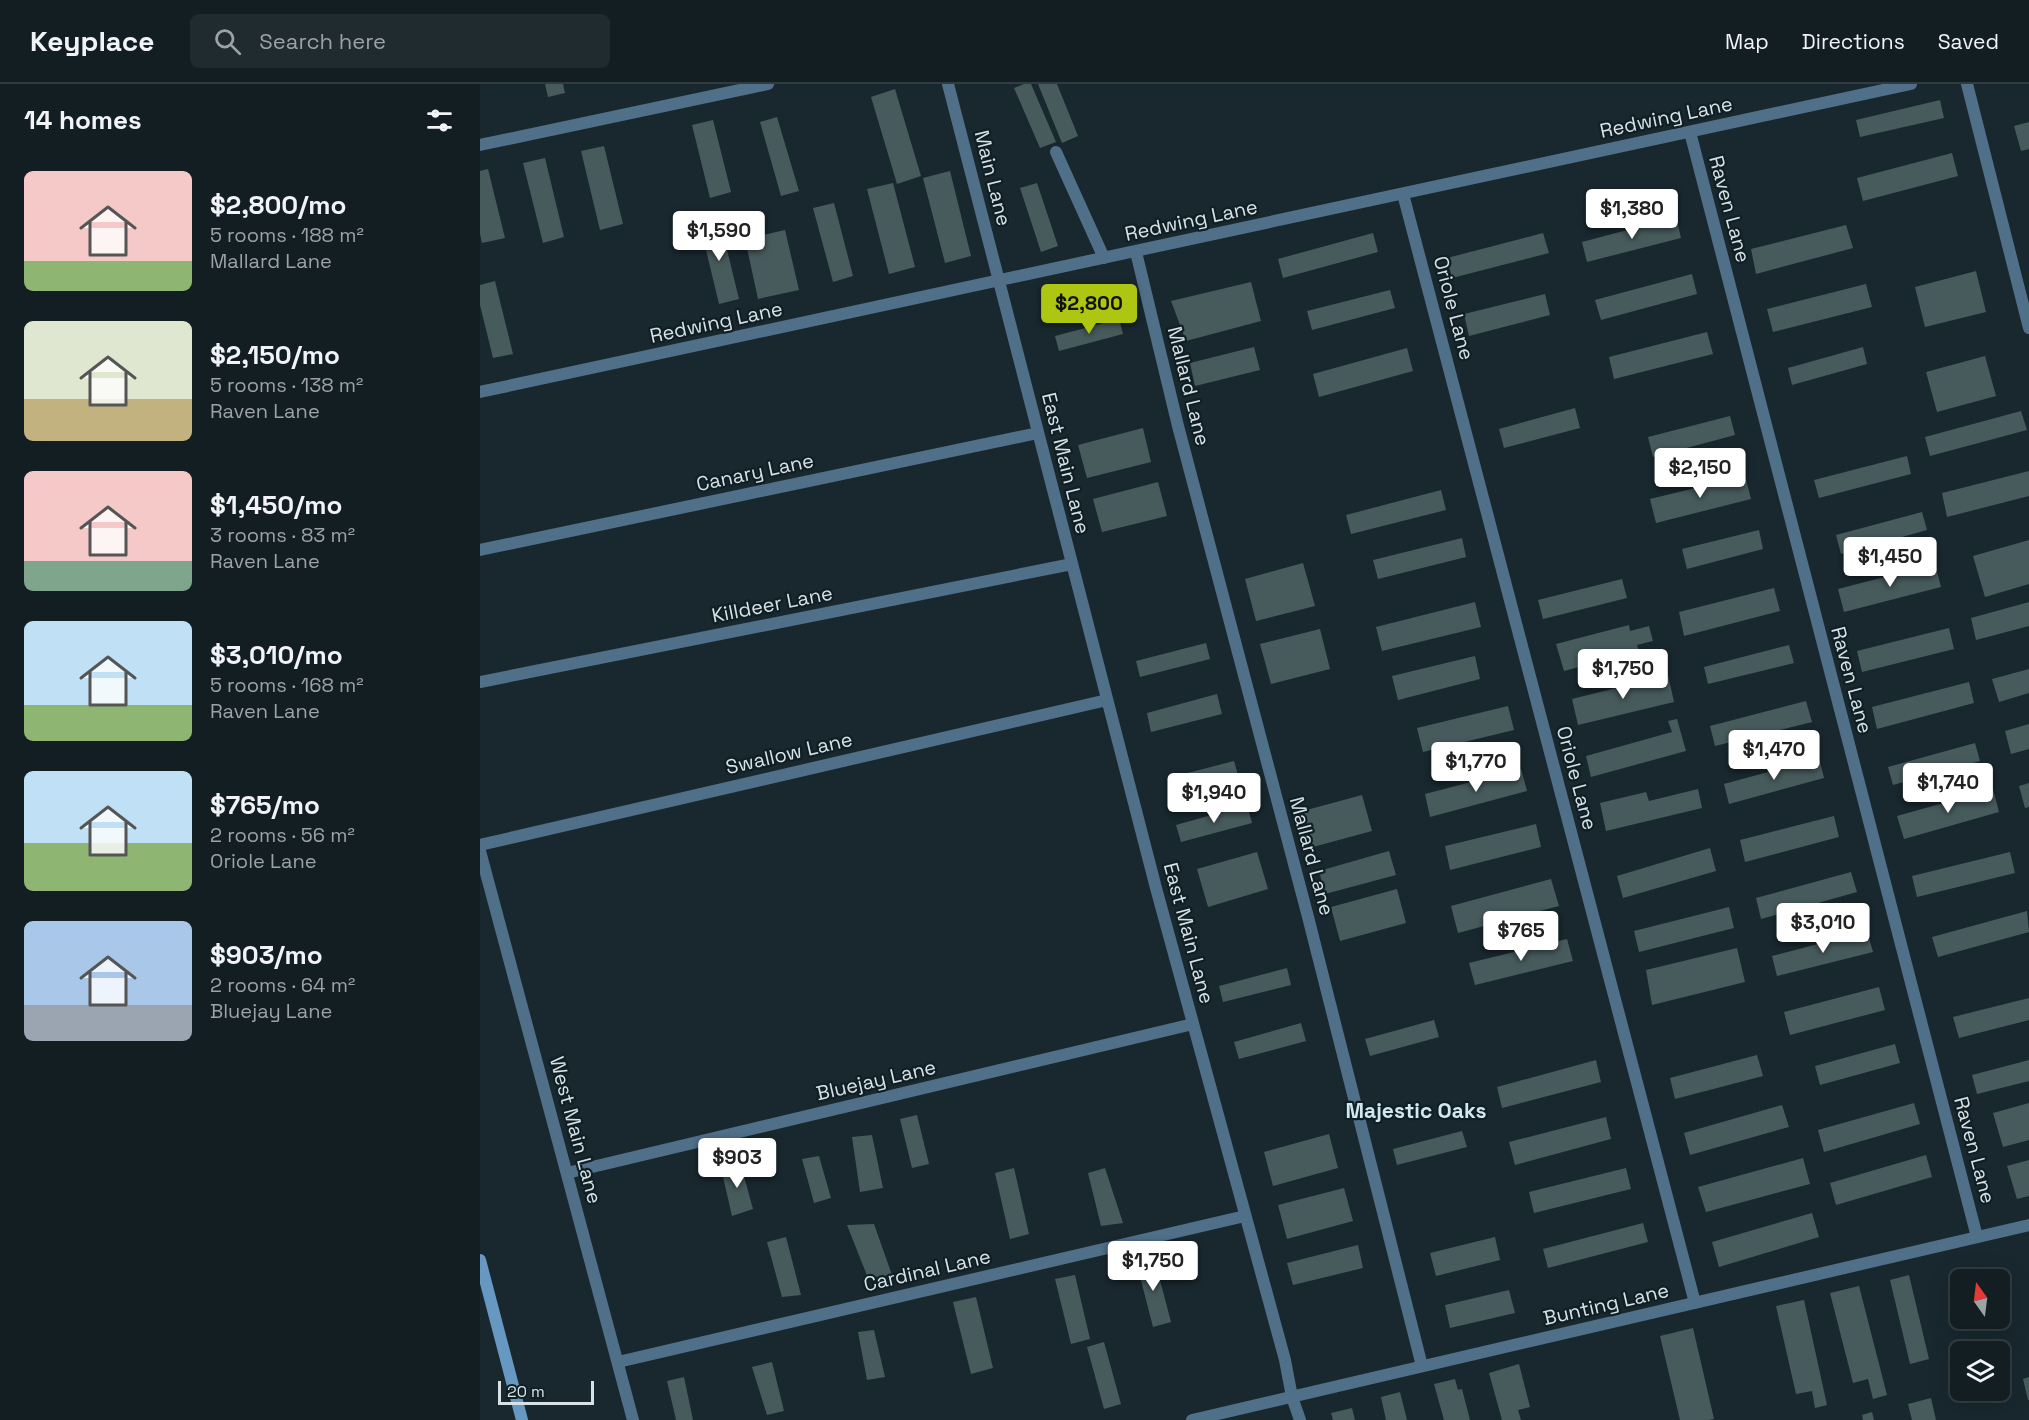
<!DOCTYPE html>
<meta charset="utf-8">
<style>
body{margin:0;font-family:"Space Grotesk",sans-serif;background:#1f2b2f;color:#f1f3f6;height:100vh;display:flex;flex-direction:column;font-size:22px;white-space:nowrap}
*{box-sizing:border-box;margin:0}
p{font-size:20px;color:#9ca2a5}
.icon{flex:none;width:33px;height:33px;fill:none;stroke:currentColor;stroke-width:2;stroke-linecap:round;stroke-linejoin:round}
.map{position:relative;flex:1;overflow:hidden}
.details{display:flex;flex-direction:column;background:#121e22;width:480px}
.details>*{flex:none}
.needle{width:39px;rotate:346deg}
.buttons{position:absolute;left:1470px;top:1185px;display:grid;gap:12px}
.buttons a{display:grid;place-items:center;width:60px;height:60px;border-radius:9px;background:#121e22;box-shadow:0 6px 24px #0002,0 0 0 2px #313c40;font-size:30px}
.scale{position:absolute;left:18px;bottom:15px;width:96px;box-sizing:border-box;padding-left:6px;border:3px solid #d8e2e6;border-top:0;font-size:16px;line-height:21px;white-space:nowrap;color:#d8e2e6;-webkit-text-stroke:4px #0f1f25;paint-order:stroke}
.price{position:absolute;translate:-50% -51px;padding:0 14px;border-radius:6px;background:#fff;color:#222;font-size:20px;line-height:39px;filter:drop-shadow(0 2px 3px #0008)}
.price::after{content:'';position:absolute;left:50%;top:36px;width:18px;height:14px;margin-left:-9px;background:inherit;clip-path:polygon(0 0,100% 0,50% 100%)}
.price.current{background:#acc612;color:#111}
ul{padding:0;list-style:none}
li{display:flex;align-items:center;gap:18px;height:150px;padding:0 24px}
li span{display:grid;place-items:center;flex:none;width:168px;height:120px;border-radius:9px;color:#555}
li>.icon{margin-inline-start:auto}
span .icon{width:72px;height:72px;fill:#fffc;stroke-width:1}
li b{font-size:26px}
h2{display:flex;justify-content:space-between;align-items:center;height:72px;padding:0 24px;font-size:26px}
header{display:flex;align-items:center;gap:36px;box-sizing:border-box;height:84px;padding:0 30px;background:#121e22;border-bottom:2px solid #313c40}
header strong{font-size:28px}
nav{display:flex;gap:33px;margin-inline-start:auto;font-size:21px}
.search{width:420px;height:54px;background:#1f2b2f;display:flex;align-items:center;gap:15px;box-sizing:border-box;padding:0 21px;border-radius:9px;color:#9ca2a5;font-size:22px}
main{display:flex;flex:1;min-height:0}
.map>svg:first-child{display:block}
</style>
<header>
<strong>Keyplace</strong>
<div class="search"><svg class="icon" aria-label="search" viewBox="0 0 24 24"><circle cx="10" cy="10" r="6"/><path d="M15 15l6 6"/></svg>Search here</div>
<nav><a>Map</a><a>Directions</a><a>Saved</a></nav>
</header>
<main>
<section class="details">
<h2>14 homes<svg class="icon" aria-label="filters" viewBox="0 0 24 24"><path d="M4 7h16M4 17h16"/><circle cx="9" cy="7" r="2"/><circle cx="15" cy="17" r="2"/></svg></h2>
<ul>
<li><span style="background:linear-gradient(#f6c9c9 75%,#8fb573 0)"><svg class="icon" aria-label="home" viewBox="0 0 24 24"><path d="M3 11l9-7 9 7M6 9v11h12V9"/></svg></span><div><b>$2,800/mo</b><p>5 rooms · 188 m²</p><p>Mallard Lane</p></div></li>
<li><span style="background:linear-gradient(#dfe7d0 65%,#c2b280 0)"><svg class="icon" aria-label="home" viewBox="0 0 24 24"><path d="M3 11l9-7 9 7M6 9v11h12V9"/></svg></span><div><b>$2,150/mo</b><p>5 rooms · 138 m²</p><p>Raven Lane</p></div></li>
<li><span style="background:linear-gradient(#f6c9c9 75%,#7fa58c 0)"><svg class="icon" aria-label="home" viewBox="0 0 24 24"><path d="M3 11l9-7 9 7M6 9v11h12V9"/></svg></span><div><b>$1,450/mo</b><p>3 rooms · 83 m²</p><p>Raven Lane</p></div></li>
<li><span style="background:linear-gradient(#bfe0f5 70%,#8fb573 0)"><svg class="icon" aria-label="home" viewBox="0 0 24 24"><path d="M3 11l9-7 9 7M6 9v11h12V9"/></svg></span><div><b>$3,010/mo</b><p>5 rooms · 168 m²</p><p>Raven Lane</p></div></li>
<li><span style="background:linear-gradient(#bfe0f5 60%,#8fb573 0)"><svg class="icon" aria-label="home" viewBox="0 0 24 24"><path d="M3 11l9-7 9 7M6 9v11h12V9"/></svg></span><div><b>$765/mo</b><p>2 rooms · 56 m²</p><p>Oriole Lane</p></div></li>
<li><span style="background:linear-gradient(#a9c7e8 70%,#9aa5b1 0)"><svg class="icon" aria-label="home" viewBox="0 0 24 24"><path d="M3 11l9-7 9 7M6 9v11h12V9"/></svg></span><div><b>$903/mo</b><p>2 rooms · 64 m²</p><p>Bluejay Lane</p></div></li>
</ul>
</section>
<div class="map">
<svg width="1549" height="1336" viewBox="0 0 1549 1336">
<rect width="100%" height="100%" fill="#18282e"/>
<path fill="#475b5d" d="M65,0h18l2,9 -17,4z
M544,0h7l25,58 -16,6 -26,-60z
M558,0h19l21,52 -16,7z
M415,5l26,87 -24,8 -26,-87z
M1460,16l4,18 -84,19 -4,-17z
M297,33l22,74 -18,5 -21,-74z
M233,36l18,72 -21,6 -18,-73z
M1549,38v27l-8,2 -7,-25z
M124,62l19,78 -23,6 -19,-79z
M1472,69l6,23 -95,25 -6,-23z
M65,74l19,79 -21,6 -20,-80z
M8,85l17,69 -23,5 -2,-9v-63z
M470,87l21,85 -26,7 -22,-85z
M413,99l22,84 -26,7 -22,-85z
M557,99l21,63 -17,6 -21,-64z
M354,119l19,73 -20,6 -20,-74z
M1196,133l5,21 -94,24 -5,-20z
M240,137l19,78 -20,5 -19,-79z
M1366,141l7,23 -97,26 -5,-25z
M305,146l14,60 -41,9 -13,-60z
M893,149l5,19 -95,26 -5,-19z
M1063,149l6,20 -97,25 -5,-20z
M1496,187l10,41 -61,15 -10,-40z
M1212,190l5,20 -96,26 -6,-20z
M15,197l18,73 -20,4 -13,-53v-20z
M771,198l10,39 -75,20 -15,-40z
M1386,200l6,23 -99,25 -6,-23z
M910,206l5,18 -83,22 -5,-19z
M1065,210l5,21 -81,21 -5,-22z
M639,235l4,15 -64,17 -4,-15z
M1227,248l6,22 -99,25 -5,-22z
M774,263l6,23 -65,16 -5,-23z
M1383,263l4,17 -75,21 -4,-17z
M927,264l6,23 -94,26 -6,-23z
M1505,272l11,40 -59,16 -11,-40z
M1095,324l5,20 -76,20 -5,-19z
M1541,327l6,19 -97,26 -5,-19z
M1250,332l5,19 -82,22 -5,-20z
M663,344l8,34 -64,16 -9,-33z
M1427,372l4,18 -92,24 -5,-18z
M1549,387v25l-82,21 -5,-24z
M1265,392l6,23 -95,24 -6,-24z
M678,398l9,34 -65,16 -9,-33z
M961,406l5,20 -95,24 -5,-19z
M1442,428l5,18 -86,24 -5,-19z
M1279,446l4,19 -76,20 -5,-20z
M982,454l4,19 -88,22 -5,-19z
M1549,456v44l-44,13 -12,-41z
M823,479l12,43 -59,15 -11,-42z
M1455,480l6,23 -97,25 -6,-23z
M1142,495l5,19 -84,21 -5,-19z
M1294,504l6,23 -96,25 -5,-24z
M995,518l6,25 -99,24 -6,-24z
M1549,518v24l-53,14 -5,-22z
M1149,541l1,6 19,-5 4,15 -16,4 2,6 -75,20 -8,-27z
M1469,544l5,21 -92,23 -5,-21z
M840,545l10,40 -59,15 -11,-40z
M726,559l4,16 -70,18 -4,-16z
M1309,561l5,18 -86,21 -4,-17z
M995,572l5,23 -82,21 -6,-24z
M1549,585v24l-30,9 -7,-23z
M1188,591l6,27 -96,23 -6,-26z
M1489,598l5,21 -97,26 -5,-22z
M737,610l5,20 -71,18 -4,-19z
M1326,617l6,21 -97,24 -5,-20z
M1028,622l6,24 -91,22 -6,-24z
M1197,635l9,32 -95,26 -5,-21 86,-24 -4,-11z
M1549,640v25l-18,5 -6,-23z
M1495,659l5,18 -87,24 -5,-18z
M1339,674l5,20 -95,26 -5,-20z
M754,677l6,21 -62,16 -6,-21z
M1041,685l6,22 -97,26 -5,-23z
M1549,699v24l-4,1 -6,-22z
M1218,705l4,19 -96,23 -6,-28 46,-11 3,9z
M1513,705l6,23 -95,27 -7,-23z
M882,711l10,36 -59,16 -10,-36z
M767,721l5,18 -71,19 -5,-17z
M1354,732l5,21 -94,25 -5,-22z
M1056,740l5,23 -91,23 -5,-24z
M1230,764l6,23 -93,27 -6,-22z
M909,767l7,24 -71,19 -6,-23z
M777,768l11,37 -60,18 -11,-38z
M1530,768l5,21 -98,24 -5,-21z
M1371,788l6,20 -96,27 -5,-21z
M1071,795l8,27 -101,27 -7,-27z
M917,805l9,34 -66,18 -9,-34z
M1249,823l5,21 -95,24 -5,-21z
M1547,827l2,21 -91,25 -6,-20z
M1387,847l6,21 -96,24 -5,-20z
M1087,855l6,22 -98,24 -6,-22z
M1257,864l8,34 -93,23 -6,-35z
M807,884l4,17 -68,17 -4,-16z
M1399,903l6,23 -95,25 -6,-23z
M1549,914v22l-70,18 -6,-21z
M954,936l5,17 -69,19 -5,-17z
M821,939l5,18 -67,18 -5,-17z
M1415,960l5,19 -80,22 -5,-19z
M1277,971l6,21 -88,23 -5,-21z
M1116,976l5,22 -99,26 -5,-21z
M1549,976v21l-52,13 -5,-19z
M1434,1019l6,21 -96,28 -6,-22z
M1549,1019v37l-26,7 -10,-34z
M1302,1021l7,22 -99,28 -6,-22z
M437,1031l12,49 -17,4 -12,-49z
M1126,1033l5,22 -96,26 -6,-23z
M982,1047l5,16 -70,18 -4,-16z
M849,1050l9,34 -65,18 -9,-34z
M392,1051l11,53 -23,4 -8,-55z
M1446,1071l6,22 -96,28 -6,-22z
M339,1072l12,42 -17,5 -12,-44z
M1323,1074l7,26 -104,28 -8,-25z
M1549,1076v36l-12,3 -10,-33z
M260,1078l13,47 -21,7 -11,-48z
M534,1084l15,66 -19,5 -15,-66z
M625,1084l18,55 -22,3 -13,-53z
M1146,1084l5,21 -97,24 -5,-21z
M864,1104l9,33 -66,18 -9,-34z
M1332,1129l7,24 -100,30 -7,-25z
M1163,1139l5,19 -100,26 -5,-19z
M394,1140l18,51 -24,3 -21,-53z
M306,1153l15,58 -19,2 -15,-55z
M1015,1153l5,23 -64,16 -6,-23z
M878,1161l5,23 -70,17 -6,-22z
M674,1173l17,65 -18,5 -17,-66z
M595,1191l15,64 -19,5 -16,-65z
M1429,1191l20,84 -19,5 -20,-84z
M1379,1202l28,109 -14,4 -5,-20 -15,4 -23,-90z
M1029,1206l6,23 -65,15 -5,-23z
M496,1213l17,71 -22,6 -18,-72z
M1324,1216l23,105 -12,3 -3,-17 -16,3 -20,-88z
M1213,1244l21,91 -6,1h-28l-20,-84z
M394,1246l11,47 -18,3 -9,-48z
M624,1258l17,62 -17,5 -17,-62z
M292,1278l12,49 -17,4 -15,-48z
M1039,1280l11,43 -12,3 3,10h-19l-13,-47z
M204,1293l9,43h-17l-9,-39z
M1549,1293v23h-1l-5,-21z
M975,1295l3,11 4,-1 8,31h-26l-10,-36z
M920,1308l7,28h-21l-5,-23z
M1451,1314l5,22h-24l-4,-16z
M872,1324l3,12h-22l-2,-7z
M1392,1328l2,8h-11l-1,-5z"/>
<g fill="none" stroke-linecap="round" stroke-linejoin="round">
<path stroke="#506f88" stroke-width="12" d="M468,0l208,804 129,472 7,37 8,23
M1487,0l62,244
M1210,48l287,1105
M0,61l288,-61
M576,68l48,106
M923,110l292,1109
M656,168l42,174 129,487 115,453
M0,308l1431,-308
M0,466l558,-117
M0,598l592,-118
M0,761l627,-145
M0,767l153,569
M87,1089l626,-149
M138,1278l627,-146
M712,1336l837,-195"/>
<path stroke="#6698c1" stroke-width="12" d="M0,1176l42,160"/>
</g>
<g text-anchor="middle" dominant-baseline="central" stroke-width="4.5" stroke-linejoin="round" paint-order="stroke">
<g font-size="20" fill="#d8e2e6" stroke="#0f1f25">
<text transform="translate(1186 33) rotate(-12)">Redwing Lane</text>
<text transform="translate(513 94) rotate(76)">Main Lane</text>
<text transform="translate(1250 125) rotate(75)">Raven Lane</text>
<text transform="translate(711 136) rotate(-12)">Redwing Lane</text>
<text transform="translate(974 224) rotate(75)">Oriole Lane</text>
<text transform="translate(236 238) rotate(-12)">Redwing Lane</text>
<text transform="translate(709 302) rotate(76)">Mallard Lane</text>
<text transform="translate(586 379) rotate(76)">East Main Lane</text>
<text transform="translate(275 388) rotate(-12)">Canary Lane</text>
<text transform="translate(292 520) rotate(-11)">Killdeer Lane</text>
<text transform="translate(1372 596) rotate(75)">Raven Lane</text>
<text transform="translate(309 669) rotate(-13)">Swallow Lane</text>
<text transform="translate(1097 694) rotate(75)">Oriole Lane</text>
<text transform="translate(832 772) rotate(75)">Mallard Lane</text>
<text transform="translate(709 849) rotate(75)">East Main Lane</text>
<text transform="translate(396 996) rotate(-13)">Bluejay Lane</text>
<text transform="translate(96 1046) rotate(75)">West Main Lane</text>
<text transform="translate(1495 1066) rotate(75)">Raven Lane</text>
<text transform="translate(447 1186) rotate(-13)">Cardinal Lane</text>
<text transform="translate(1126 1220) rotate(-13)">Bunting Lane</text>
</g>
<g font-size="21" font-weight="bold" fill="#d2e7ef" stroke="#0f1f25">
<text x="936" y="1026">Majestic Oaks</text>
</g>
</g>
</svg>
<div class="buttons">
<a><svg class="needle" viewBox="-14 -14 28 28"><path d="M0-13l5 13h-10z" fill="#e53935"/><path d="M0 13l5-13h-10z" fill="#9ca2a5"/></svg></a>
<a><svg class="icon" aria-label="layers" viewBox="0 0 24 24"><path d="M12 4l9 5-9 5-9-5zM3 14l9 5 9-5"/></svg></a>
</div>
<div class="scale">20 m</div>
<b class="price" style="left:1152px;top:156px">$1,380</b>
<b class="price" style="left:239px;top:178px">$1,590</b>
<b class="price current" style="left:609px;top:251px">$2,800</b>
<b class="price" style="left:1220px;top:415px">$2,150</b>
<b class="price" style="left:1410px;top:504px">$1,450</b>
<b class="price" style="left:1143px;top:616px">$1,750</b>
<b class="price" style="left:1294px;top:697px">$1,470</b>
<b class="price" style="left:996px;top:709px">$1,770</b>
<b class="price" style="left:1468px;top:730px">$1,740</b>
<b class="price" style="left:734px;top:740px">$1,940</b>
<b class="price" style="left:1343px;top:870px">$3,010</b>
<b class="price" style="left:1041px;top:878px">$765</b>
<b class="price" style="left:257px;top:1105px">$903</b>
<b class="price" style="left:673px;top:1208px">$1,750</b>
</div>
</main>
